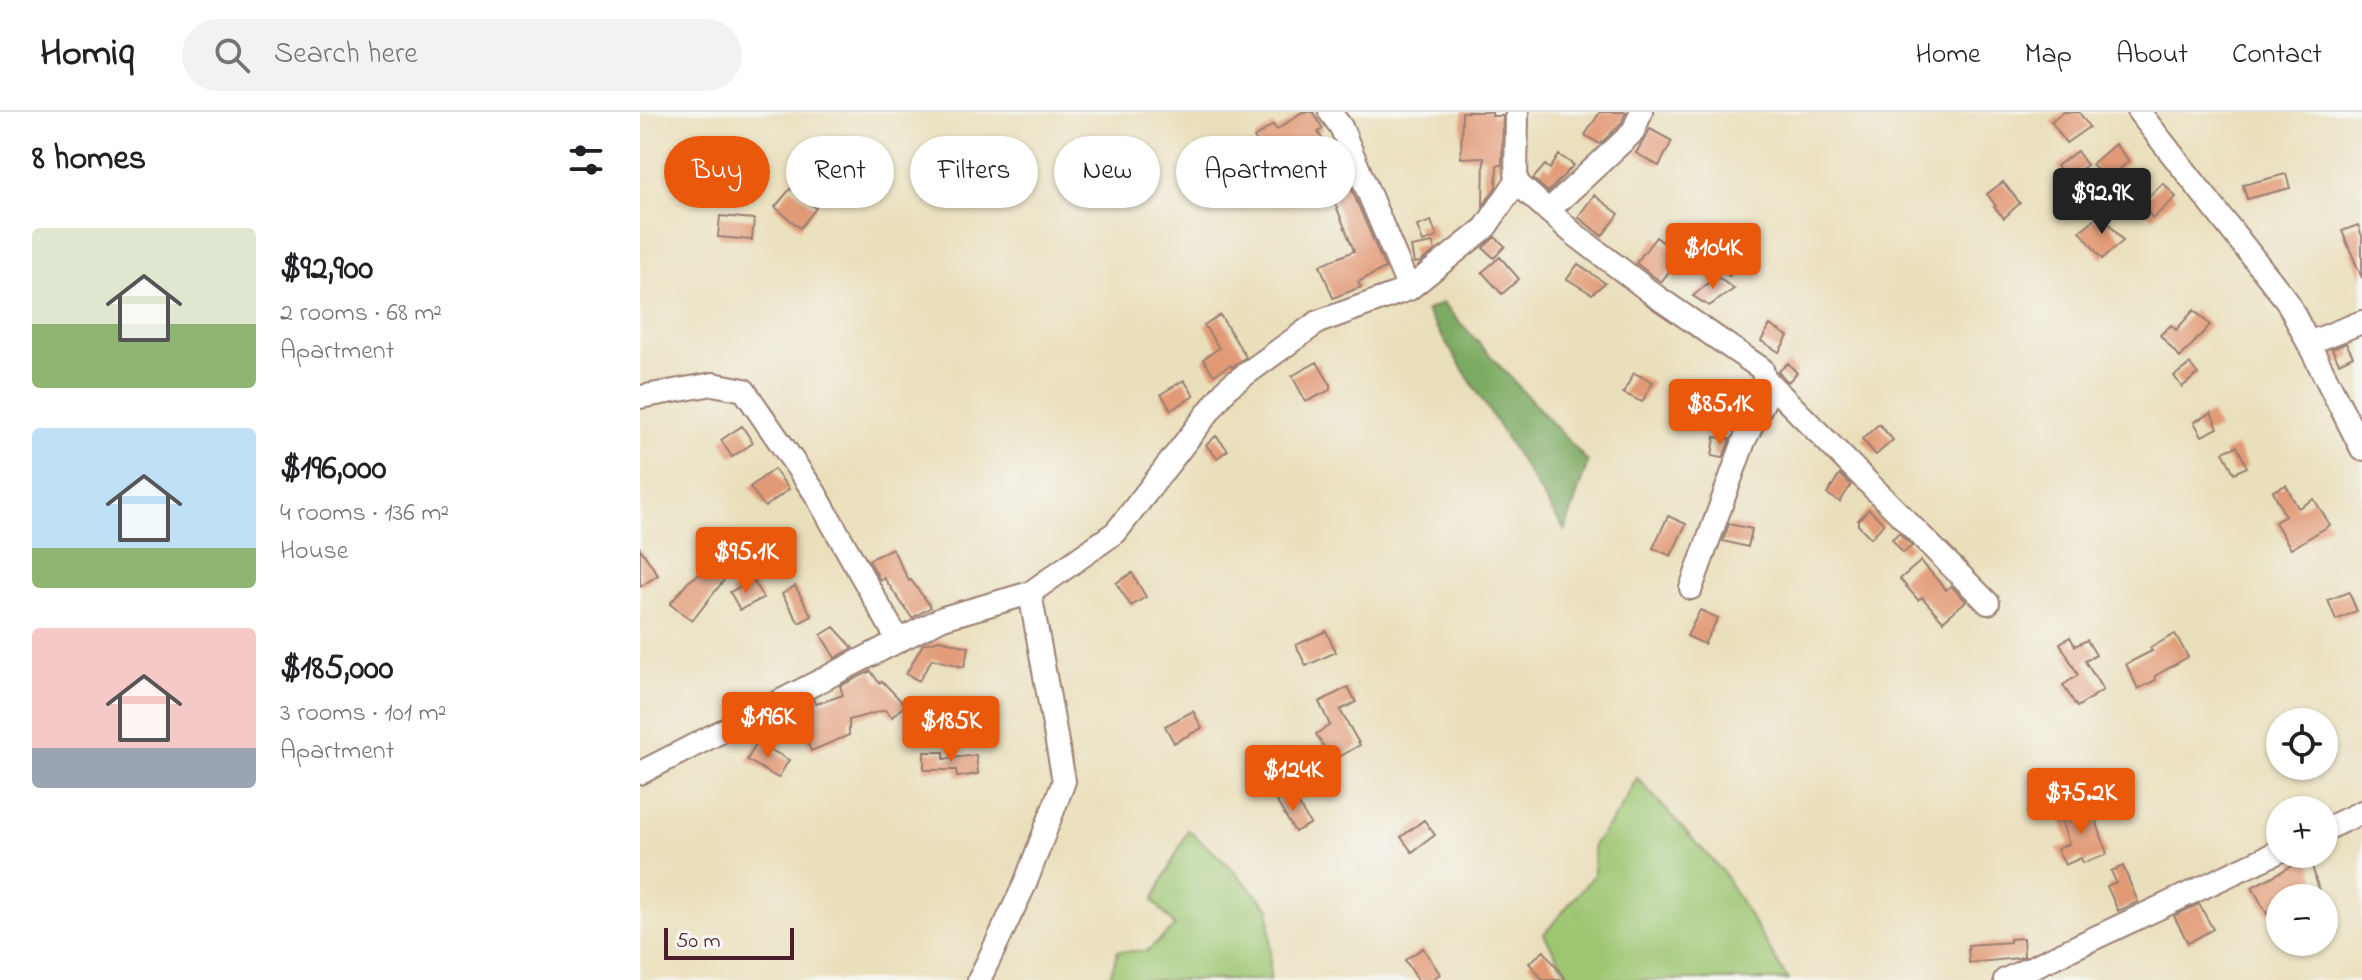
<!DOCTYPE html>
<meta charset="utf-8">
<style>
body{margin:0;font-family:"Indie Flower",sans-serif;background:#f2f2f2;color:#202124;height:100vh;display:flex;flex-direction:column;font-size:30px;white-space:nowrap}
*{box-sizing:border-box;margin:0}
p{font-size:26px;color:#757577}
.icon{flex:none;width:44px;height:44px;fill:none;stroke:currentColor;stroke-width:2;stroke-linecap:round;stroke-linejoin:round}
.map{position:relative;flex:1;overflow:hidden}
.details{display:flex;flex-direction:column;background:#fff;width:640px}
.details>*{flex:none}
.hud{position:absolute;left:24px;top:24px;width:760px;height:72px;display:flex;gap:16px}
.tools{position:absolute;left:1626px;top:596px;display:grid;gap:16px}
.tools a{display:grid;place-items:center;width:72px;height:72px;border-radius:50%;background:#fff;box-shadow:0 2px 6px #0004;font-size:40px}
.scale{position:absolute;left:24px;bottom:20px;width:130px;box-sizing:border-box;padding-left:8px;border:4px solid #4a1f2b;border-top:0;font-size:22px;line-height:28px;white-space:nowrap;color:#4a1f2b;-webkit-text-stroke:6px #f6f6f2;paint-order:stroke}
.price{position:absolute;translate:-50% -68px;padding:0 18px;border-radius:8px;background:#ea580c;color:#fff;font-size:26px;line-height:52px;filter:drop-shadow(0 2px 4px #0008)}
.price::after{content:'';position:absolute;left:50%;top:48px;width:24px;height:18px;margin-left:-12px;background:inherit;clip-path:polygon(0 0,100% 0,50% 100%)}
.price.active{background:#222;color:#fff}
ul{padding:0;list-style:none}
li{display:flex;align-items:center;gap:24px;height:200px;padding:0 32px}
li span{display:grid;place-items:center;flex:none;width:224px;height:160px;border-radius:8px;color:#555}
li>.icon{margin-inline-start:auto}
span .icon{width:96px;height:96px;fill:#fffc;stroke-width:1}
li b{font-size:34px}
h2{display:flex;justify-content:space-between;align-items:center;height:96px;padding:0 32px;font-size:34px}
.tag{padding:0 28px;border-radius:36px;background:#fff;box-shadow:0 2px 6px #0004;font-size:28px;line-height:72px}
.tag.active{background:#ea580c;color:#fff}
header{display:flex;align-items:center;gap:48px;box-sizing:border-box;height:112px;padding:0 40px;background:#fff;border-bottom:2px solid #e0e0e0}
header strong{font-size:38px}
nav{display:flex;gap:44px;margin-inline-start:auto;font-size:28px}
.search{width:560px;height:72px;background:#f2f2f2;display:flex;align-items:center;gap:20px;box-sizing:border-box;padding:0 28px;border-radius:44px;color:#757577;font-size:30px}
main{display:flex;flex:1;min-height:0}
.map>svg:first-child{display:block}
</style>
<header>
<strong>Homiq</strong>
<div class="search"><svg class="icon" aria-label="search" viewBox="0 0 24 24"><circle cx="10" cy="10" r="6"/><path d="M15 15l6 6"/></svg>Search here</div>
<nav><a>Home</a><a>Map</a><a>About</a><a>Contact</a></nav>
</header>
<main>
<section class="details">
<h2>8 homes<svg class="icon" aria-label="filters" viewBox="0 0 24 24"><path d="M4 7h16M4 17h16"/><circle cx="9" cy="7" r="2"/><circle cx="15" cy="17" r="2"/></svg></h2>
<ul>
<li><span style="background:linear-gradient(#dfe7d0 60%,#8fb573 0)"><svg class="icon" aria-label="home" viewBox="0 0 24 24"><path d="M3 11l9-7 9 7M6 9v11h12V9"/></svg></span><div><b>$92,900</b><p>2 rooms · 68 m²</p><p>Apartment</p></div></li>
<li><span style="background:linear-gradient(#bfe0f5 75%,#8fb573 0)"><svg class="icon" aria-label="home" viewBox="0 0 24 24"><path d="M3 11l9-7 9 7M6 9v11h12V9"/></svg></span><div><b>$196,000</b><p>4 rooms · 136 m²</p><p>House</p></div></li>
<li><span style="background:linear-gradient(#f6c9c9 75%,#9aa5b1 0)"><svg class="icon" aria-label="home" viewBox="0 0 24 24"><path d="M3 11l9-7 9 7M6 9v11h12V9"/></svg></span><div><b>$185,000</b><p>3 rooms · 101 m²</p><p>Apartment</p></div></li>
</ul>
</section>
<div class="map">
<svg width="1722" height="868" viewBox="0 0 1722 868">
<rect width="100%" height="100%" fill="#f6f6f2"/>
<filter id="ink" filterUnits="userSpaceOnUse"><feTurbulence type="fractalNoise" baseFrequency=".0125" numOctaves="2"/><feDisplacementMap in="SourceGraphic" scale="16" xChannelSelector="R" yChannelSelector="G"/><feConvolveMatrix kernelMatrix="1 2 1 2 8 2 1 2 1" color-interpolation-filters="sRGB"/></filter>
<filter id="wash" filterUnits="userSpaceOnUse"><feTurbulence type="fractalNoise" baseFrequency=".006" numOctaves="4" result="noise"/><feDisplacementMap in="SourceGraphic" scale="32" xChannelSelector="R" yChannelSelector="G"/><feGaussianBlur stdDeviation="1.8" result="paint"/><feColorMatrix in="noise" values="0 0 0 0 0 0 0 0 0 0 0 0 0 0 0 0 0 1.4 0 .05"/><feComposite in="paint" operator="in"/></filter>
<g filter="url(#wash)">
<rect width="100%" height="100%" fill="#eadfbb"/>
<path fill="#9ec672" stroke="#74724e" stroke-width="2" d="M997,666l86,94 65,108h-222l3,-3 -25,-43 50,-59 -1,-30 25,-32z
M548,718l39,34 43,45v71h-161l9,-29h29l28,-25 -22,-26z"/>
<path fill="#7eab64" stroke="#646548" stroke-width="2" d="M802,191l146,159 -23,69 -139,-220z"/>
<g id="blocks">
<path fill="#e29a76" d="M662,0h11l10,17 -5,3 24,40 2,-1 41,97 -27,14 3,5 -28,11 -13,-33 34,-14 -33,-83 -15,9 -16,-26 -17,13 -19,-26 19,-13 4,5z
M822,0h30v4h11l-1,49h-5l-1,22 -13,19 1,-49 -23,1z
M960,0h26l-5,12 -21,20 -15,-9z
M1424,0h15l10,15 -23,16 -15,-22z
M1010,17l22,12 -13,25 -23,-13z
M1475,32l14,17 -22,19 -15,-16z
M1437,39l10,14 -20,15 -10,-14z
M919,43l15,10 -26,27 -15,-13 12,-14 5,4z
M1646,62l4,14 -43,11 -4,-14z
M1363,70l17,21 -16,15 -10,-11 2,-1 -9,-12z
M1523,71l13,14 -23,21 -13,-13z
M151,76l25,20 -16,20 -25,-21z
M954,83l25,19 -17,22 -24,-19z
M1461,102l22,27 -21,18 -22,-28z
M80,104l34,3 -2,21 -34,-3z
M791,109l6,16 -14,5 -6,-16z
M1718,113l4,11v42l-20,-47z
M855,125l10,9 -11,12 -11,-10z
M1016,125l25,19 -20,26 -25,-19z
M793,131l2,8 -15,11 -6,1 -3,-16z
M1091,137l13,14 -15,13 -13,-12z
M860,145l19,22 -17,15 -20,-22z
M938,152l27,19 -13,11 -25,-15z
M1076,164l18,13 -25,17 -16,-10z
M1554,198l16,15 -30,33 -20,-23 11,-10 5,5z
M580,203l26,42 -14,10 -2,-2 -16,10 -11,-16 16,-11 -15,-23z
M1130,213l18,11 -9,16 -18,-11z
M1706,231l7,13 -14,7 -7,-14z
M677,250l13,22v6l-24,12 -14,-26z
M1148,251l9,10 -9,9 -10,-10z
M1550,252l8,10 -16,13 -8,-11z
M994,261l19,9 -11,20 -19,-9z
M544,268l10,16 -23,14 -10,-16z
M1571,301l7,15 -16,8 -8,-14z
M1239,312l14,16 -17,15 -14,-16z
M102,314l11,17 -21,14 -11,-17z
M576,324l12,14 -11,8 -11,-13z
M1075,325l15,2 -7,19 -11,-2z
M1597,334l10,21 -13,6 -11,-21z
M134,357l15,20 -24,18 -15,-20z
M1200,362l11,11 -11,17 -13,-8z
M1646,373l12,23 16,-9 16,26 -39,24 -16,-27 10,-6 -12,-25z
M1229,397l15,15 -13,14 -13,-13v-5z
M1028,404l18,8 -15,32 -18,-8z
M1089,412l23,5 -4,18 -25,-6z
M1259,421l13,13 -9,7 -11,-14z
M0,436l18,27 -18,12z
M252,436l17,33 2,-1 20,27 -19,11 -28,-40 -4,2 -11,-20z
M1281,449l25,29 5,-4 15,15 -23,20 -21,-24 -4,3 -18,-21z
M73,453l11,15 -32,41 -22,-17 18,-22z
M492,461l14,24 -15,9 -15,-23z
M113,468l10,18 -23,12 -10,-18z
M155,474l17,30 -13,7 -17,-29z
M1709,480l8,19 -21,9 -8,-20z
M1060,498l18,8 -14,26 -17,-8z
M194,515l19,21 -18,10 -14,-23z
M686,519l10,21 -30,14 -10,-21z
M1535,522l13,23 -33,19 1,4 -18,9 -12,-25 26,-13 -2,-3z
M1430,525l5,9 12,-6 9,15 -11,6 18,29 -26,17 -14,-22 15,-10 -18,-32z
M300,528l29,7 -5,20 -32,-8 -13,22 -13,-7 17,-30z
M231,559l8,12 3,-2 23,24 -13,12 -7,-7 -36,10v15l-38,16 -11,-25 2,-1 -6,-16 18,-9 2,4 27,-9 -3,-9z
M708,575l8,15 -16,8 20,35 -28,16 -16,-27 14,-9 -11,-23z
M553,599l9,17 -28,15 -9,-17z
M117,630l32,18 -11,18 -31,-18z
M284,640h20v7l32,-4 2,19 -21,3 -1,-7h-32z
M652,681l18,31 -15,8 -18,-30z
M1451,692l16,50 -24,9 -2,-5 -16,7 -8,-16 12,-5 -10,-30z
M784,708l11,15 -23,17 -11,-15z
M1670,746l9,33 -24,7h-15v9l-13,7 -15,-27 42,-22 -1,-3z
M1483,754l15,36 -20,9 -11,-25 9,-4 -5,-11z
M1559,792l14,25 -25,14 -14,-27z
M1383,826l1,18 -5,2 -50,5 -1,-18 42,-3v-3z
M783,836l17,26 -9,6h-13l-13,-20z
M904,839l22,29h-23l-14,-17z"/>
</g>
</g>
<g filter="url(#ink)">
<use href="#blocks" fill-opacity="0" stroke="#9a7f73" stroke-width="2"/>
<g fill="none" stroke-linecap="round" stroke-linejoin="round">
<defs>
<path id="minor" d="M690,0l11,15 68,162
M1499,0l148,189 75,148
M876,70l57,51 84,64 105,72 6,24 -24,48 -53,147
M908,99l85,-79 8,-20
M1669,231l53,-21
M1124,266l224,225
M0,285l73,-13 31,6 71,103 83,147
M0,661l303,-155 87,-25 86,-61 112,-145 90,-65 91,-33 76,-61 31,-46 1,-70
M1684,718l38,-18
M339,868l46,-96 39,-103 -34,-188
M1365,868l275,-129"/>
</defs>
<use href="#minor" stroke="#9a7f73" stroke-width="26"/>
<use href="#minor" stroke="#fff" stroke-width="22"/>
</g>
</g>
</svg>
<div class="tools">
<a><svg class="icon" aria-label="locate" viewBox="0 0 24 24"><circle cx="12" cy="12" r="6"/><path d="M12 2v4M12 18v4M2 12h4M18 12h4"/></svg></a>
<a>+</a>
<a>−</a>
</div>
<div class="scale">50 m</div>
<b class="price active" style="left:1462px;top:124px">$92.9K</b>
<b class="price" style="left:1073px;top:179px">$104K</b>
<b class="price" style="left:1080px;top:335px">$85.1K</b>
<b class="price" style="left:106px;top:483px">$95.1K</b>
<b class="price" style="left:128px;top:648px">$196K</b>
<b class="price" style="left:311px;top:652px">$185K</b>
<b class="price" style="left:653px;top:701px">$124K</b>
<b class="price" style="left:1441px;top:724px">$75.2K</b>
<div class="hud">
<a class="tag active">Buy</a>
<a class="tag">Rent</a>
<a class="tag">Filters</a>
<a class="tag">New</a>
<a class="tag">Apartment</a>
</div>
</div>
</main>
